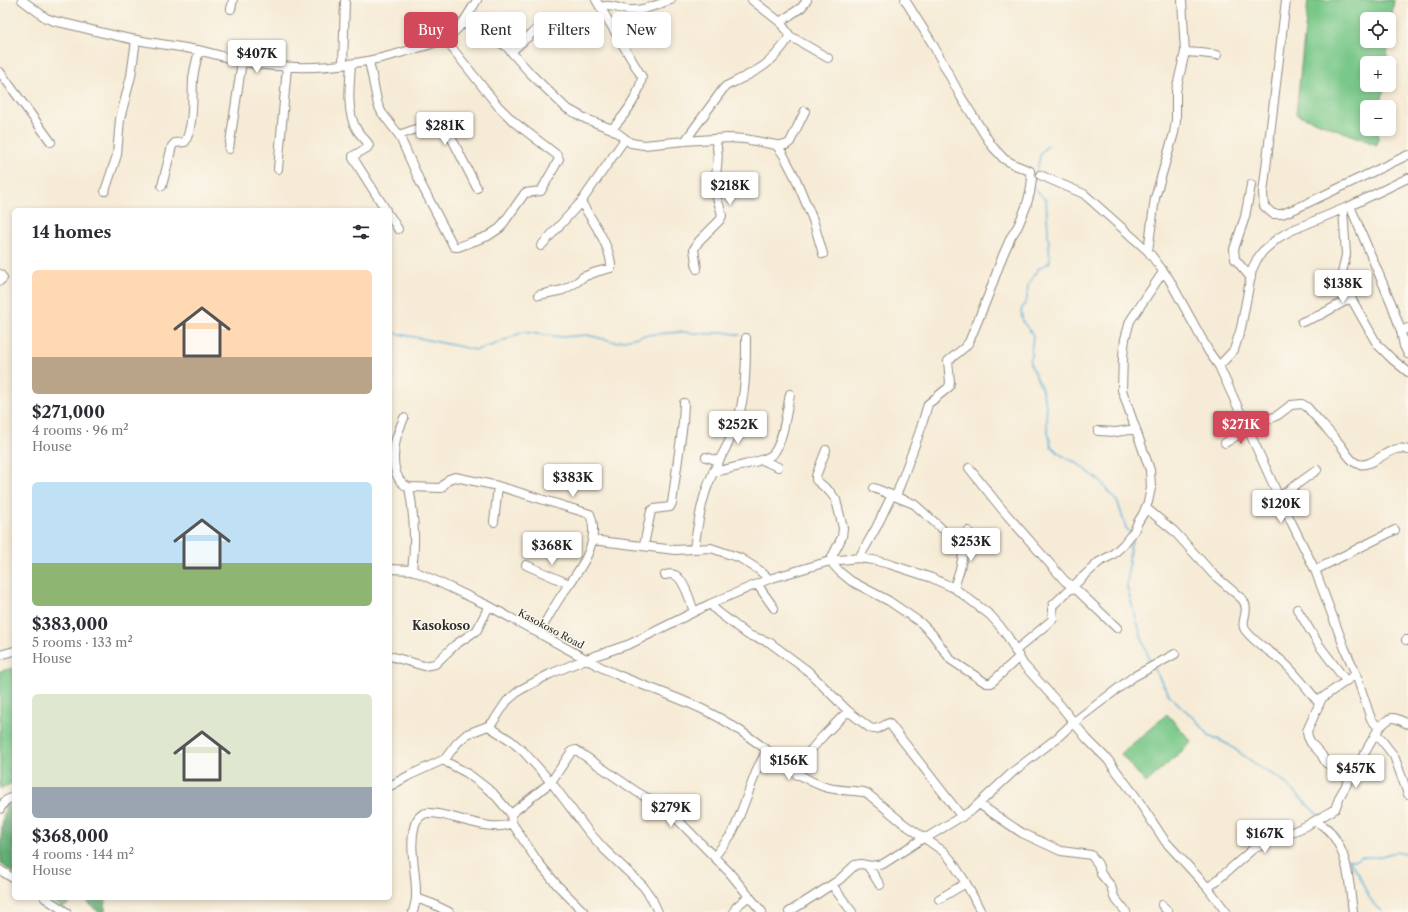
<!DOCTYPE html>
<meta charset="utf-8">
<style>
body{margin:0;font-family:"Libre Caslon Text",serif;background:#f2f2f3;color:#2b2b33;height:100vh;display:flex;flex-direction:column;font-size:15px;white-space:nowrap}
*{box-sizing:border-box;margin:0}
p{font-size:13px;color:#7c7c81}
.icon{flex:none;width:22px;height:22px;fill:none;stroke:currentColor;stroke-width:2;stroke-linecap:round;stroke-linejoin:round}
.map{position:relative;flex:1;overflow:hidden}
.panel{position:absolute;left:12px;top:208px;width:380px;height:692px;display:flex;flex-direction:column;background:#fff;border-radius:6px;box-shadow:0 2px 6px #0003}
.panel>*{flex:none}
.banner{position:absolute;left:404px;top:12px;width:380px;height:36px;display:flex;gap:8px}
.controls{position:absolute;left:1360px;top:12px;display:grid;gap:8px}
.controls a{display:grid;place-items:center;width:36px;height:36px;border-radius:6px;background:#fff;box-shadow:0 2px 6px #0003;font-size:20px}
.price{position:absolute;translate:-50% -34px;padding:0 9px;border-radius:4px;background:#fff;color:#222;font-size:13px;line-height:26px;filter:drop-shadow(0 1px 2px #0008)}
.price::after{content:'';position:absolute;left:50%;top:24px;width:12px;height:9px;margin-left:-6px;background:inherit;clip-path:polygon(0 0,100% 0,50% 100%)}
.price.active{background:#d1495b;color:#fff}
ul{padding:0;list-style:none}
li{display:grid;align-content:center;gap:8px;height:212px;padding:0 20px}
li span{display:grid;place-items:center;height:124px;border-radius:6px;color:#555}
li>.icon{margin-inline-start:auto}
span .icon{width:72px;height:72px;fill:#fffc;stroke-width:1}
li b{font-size:17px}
h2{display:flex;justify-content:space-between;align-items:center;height:48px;padding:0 20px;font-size:17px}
.tag{padding:0 14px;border-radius:6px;background:#fff;box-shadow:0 2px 6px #0003;font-size:14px;line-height:36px}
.tag.active{background:#d1495b;color:#fff}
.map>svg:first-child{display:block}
</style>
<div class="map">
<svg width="1408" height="912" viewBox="0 0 1408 912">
<rect width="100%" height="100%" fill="#fbf7ec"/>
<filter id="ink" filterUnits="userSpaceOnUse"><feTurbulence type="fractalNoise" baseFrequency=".025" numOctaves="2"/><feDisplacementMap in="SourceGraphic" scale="8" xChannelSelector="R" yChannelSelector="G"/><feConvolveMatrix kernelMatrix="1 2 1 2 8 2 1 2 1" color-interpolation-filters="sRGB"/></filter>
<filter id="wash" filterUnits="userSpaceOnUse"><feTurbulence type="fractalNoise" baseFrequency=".012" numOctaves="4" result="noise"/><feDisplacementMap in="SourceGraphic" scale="16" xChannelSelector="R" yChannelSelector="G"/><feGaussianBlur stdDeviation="0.9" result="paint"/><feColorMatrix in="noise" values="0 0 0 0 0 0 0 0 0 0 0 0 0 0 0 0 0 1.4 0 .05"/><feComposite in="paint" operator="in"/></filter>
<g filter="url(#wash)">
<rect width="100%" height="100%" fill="#f6ebd6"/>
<path fill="#79c889" stroke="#527a5a" d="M1308,0h86l-5,40v-21h-22v22h22l-3,22h-19v22h17l-3,22h-14v22h12l-2,16 -81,-31z
M14,668v114l-14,7v-118z
M1167,714l25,28 -46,41 -25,-29z"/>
<path fill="#62ac75" stroke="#466c50" d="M6,803l8,3v68l-13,-10c-1,-21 0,-40 5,-61z
M46,898h31l-14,10z
M83,898h23l-1,14h-7z"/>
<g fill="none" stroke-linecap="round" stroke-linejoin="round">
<path stroke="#5eb2da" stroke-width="1.5" d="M1035,178l6,-25 7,-8
M1034,188l1,2 11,10 4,62 -12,7 -10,16 -1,14 -6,12 2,11 10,13 -3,28 11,24 5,18 1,22 4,19 10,9 16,8 25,20 16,20 8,25 4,4
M390,332l86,18 17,-5 30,-13 39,5 25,-2 29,7 29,-7 36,-3 29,2 14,-2 16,3
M1133,538l-3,9 -3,41 15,50 9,26
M1154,669l16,27 27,25 12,14 20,10 35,25 16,8 39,38
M1330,826l9,12
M1348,859c4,6 8,10 11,16 6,14 10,27 23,37
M1349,860h7l4,-3h18l18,-5 9,2 3,-3"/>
</g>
</g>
<g filter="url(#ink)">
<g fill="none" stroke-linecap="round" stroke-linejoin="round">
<defs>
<path id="minor" d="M22,0l24,18 8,3c28,6 55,14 83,19 20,4 40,6 60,10 20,4 39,11 59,14 50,7 102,2 151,-13 14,-4 30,-7 42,-15 13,-9 20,-23 28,-36
M596,0l46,77c-3,19 -17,38 -30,52
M752,0l28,22 10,14 38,22
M905,0l27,43 29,54 31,49 12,13 11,6 15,6
M1286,0l-23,193 1,13 9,8h9l15,-6 111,-53
M601,7c10,-4 19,3 30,3 13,1 27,-6 40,-10
M231,9l2,-9
M780,22l22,-15 5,-7
M463,23l23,13 20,10 24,27 36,35 20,11 26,10 19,14 13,2 41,-4 43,-3 17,1 31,6h10l4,-3 15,-31
M512,51l34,-30
M1185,52l16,1 16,2
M369,61l9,44 4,8 17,22 22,49 33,63h4l30,-11 12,-8 25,-35 16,-2 18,-32 -2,-4 -43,-33 -16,-16 -12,-15 -42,-53
M351,64c-1,18 -5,48 5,64 3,7 10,11 13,17l-2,3 -14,8v2l33,52
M343,65l2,-65
M0,72l51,70
M399,135l34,-12h9l6,8 29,57
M685,141l38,-52 3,-3c31,-15 45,-20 64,-50
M776,145l7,9 12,23 18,43 10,34
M229,149l13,-88
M278,169l9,-102
M1040,175l44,19 64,57 21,28 40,73 10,14 15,-16 7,-22 11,-58 5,-11 6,-8 15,-13 12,-7 60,-25 58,-28
M162,186l10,-40 3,-3 10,-1c9,-16 7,-45 8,-63 1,-10 4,-19 6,-29
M105,191l12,-36 3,-36 11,-43 5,-36
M1350,206l42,99 9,26 7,-3
M1343,209l3,46 -4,18 9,25 26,46 15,15 16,13
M390,216l8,13
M541,246l40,-44 44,-63
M1148,251l7,-53 19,-65 2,-12v-30l9,-39 -3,-52
M697,269l-3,-20 5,-8 21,-21 2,-4c-1,-8 -5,-15 -6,-22 -3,-19 6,-35 -1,-55
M0,274l3,4 -3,3
M1251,278l-16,-19 -1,-10 11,-32 6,-32
M539,295l24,-5 14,-8 6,-5 13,-5 15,-4c1,-20 -19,-48 -30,-66
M1302,322l18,-7 31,-17
M1401,331l3,15 4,8
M1219,366l60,131 36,73 30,79 11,25 -34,24 -15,33 1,6 3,6 10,11 5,9 24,14
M404,418c-3,7 -6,14 -8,21 -3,15 -5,42 13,48 5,27 7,55 3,83
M1098,431l18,1 20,-3
M1225,443l23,-14 30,-14 13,-10 11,-1 5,3c10,12 21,23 31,35 6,6 10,17 18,21 17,8 33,-21 52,-13
M826,450l-10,26v4l14,12 6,8 7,28 -1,9 -12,24 10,11 11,9 38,20 32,22 11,11 19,26 35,23h5l27,-25
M706,457l13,4
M762,460l16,7
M969,468l32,40 64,73 13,10 39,37
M713,472c11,-2 53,-11 60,-18 10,-11 14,-45 17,-60
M409,487l32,1 8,-9 6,-2 43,9 92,28c12,30 -13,59 -29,82 -8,12 -15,25 -22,37
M874,488l40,16 27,24
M896,496l24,-65 8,-27 21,-17 1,-5 -2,-21 17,-14 4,-5 19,-46 15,-41 8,-18 7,-11 8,-19 4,-14 2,-14 -3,-8
M1279,497l38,-27
M1146,508l28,23 39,43 29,25c10,12 -4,23 4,32 10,13 24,20 36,30 14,12 25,28 37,42
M494,522l4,-36
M592,540l83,10 36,-2 29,10 19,12 10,9
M644,545l7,-34 3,-2 16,-2 2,-4 11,-80 1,-20
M694,548c4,-23 7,-47 16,-68 7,-19 20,-36 26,-55 10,-28 10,-58 10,-87
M859,558l17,-30 16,-33
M526,565l43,19
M390,569l22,1 22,10 55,26 97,53 44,-15 80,-40 59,-25 61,-18 29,-3 14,2 16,4 43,14 22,10 15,11 21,16 9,10 9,12 15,27 37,41 27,34 21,21 28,37 29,44 43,47 18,24
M1315,570l80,-40
M665,575c3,-1 7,-1 10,0 9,4 16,28 19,37
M757,584l17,24
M954,588l6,-19 8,-38
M710,604l8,8 30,23 21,7 39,29 40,40
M1297,609l22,36 27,36
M1406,640h2
M1015,651l37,-31 1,-2 -1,-8 1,-5 46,-43 13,-7 11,-10 11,-14 4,-9 5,-8 5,-12 3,-14 -1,-18 -28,-80 1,-34 2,-17 5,-18 33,-49
M0,655l14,-4
M390,656l34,10 11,-2 20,-19 22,-15 12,-24
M488,726l22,14 13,11 28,31 37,49 16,18 39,37 9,13 6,13
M1379,728c13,-13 12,-12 29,-4
M1376,733l18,23 14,38
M445,759l3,4 19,10 26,20 18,21 1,9 26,39 20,24 26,26
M797,775l12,-23 14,-16 25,-25 22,17c7,3 13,-2 19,-5l73,94
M390,786l20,-11 35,-16 12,-16 10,-9 21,-8 5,-4 14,-21 13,-11 30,-16 36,-15c39,23 83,33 122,53 21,10 40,24 59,38 18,14 33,28 55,36 13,5 28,4 42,6l4,2 36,30 39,27 8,9 15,23 15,29
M979,804l43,29 39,18 30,4 7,9 3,10 10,12 3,11 12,15
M0,809l5,-8 9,-5
M511,814l40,-32 21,-31 4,-1 61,42 26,15 9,7 57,58 33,40
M1315,821c5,3 12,6 15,11 19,22 19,52 23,80
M926,838l46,-28 42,-39 43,-33 17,-16 59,-45 42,-23
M714,857l17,-22 5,-10 22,-58 9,-17
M868,866l12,19
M0,870l14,9
M832,885l20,27
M1208,888l45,-39 53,-23 29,-17 5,-13 39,-68 -8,-9 -15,-45
M45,898l21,14
M416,898l17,6 16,8
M939,899l27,-16
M1162,905l6,7
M413,912c1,-5 3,-10 3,-15 1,-24 -8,-49 -1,-73 3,-7 8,-12 16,-11 21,1 62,21 81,10
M734,912l2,-5 13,-11
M789,912l50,-32 16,-15 6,-1 10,2 12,-2 42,-27"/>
</defs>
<use href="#minor" stroke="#908b80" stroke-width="10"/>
<use href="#minor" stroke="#fff" stroke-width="8"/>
</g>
</g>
<g text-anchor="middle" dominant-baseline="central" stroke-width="3" stroke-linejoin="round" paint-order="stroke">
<g font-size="10" fill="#2b2b2b" stroke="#fbf7ec">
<text transform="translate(551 629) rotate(28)">Kasokoso Road</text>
</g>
<g font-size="12" font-weight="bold" fill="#2b2b2b" stroke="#fbf7ec">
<text x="441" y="625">Kasokoso</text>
</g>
</g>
</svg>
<div class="controls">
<a><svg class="icon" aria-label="locate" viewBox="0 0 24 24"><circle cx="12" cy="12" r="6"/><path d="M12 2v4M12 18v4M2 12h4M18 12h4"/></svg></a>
<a>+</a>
<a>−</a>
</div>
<b class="price" style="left:257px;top:74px">$407K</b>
<b class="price" style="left:445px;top:146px">$281K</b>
<b class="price" style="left:730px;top:206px">$218K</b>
<b class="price" style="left:1343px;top:304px">$138K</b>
<b class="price" style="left:738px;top:445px">$252K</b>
<b class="price active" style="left:1241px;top:445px">$271K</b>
<b class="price" style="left:573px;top:498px">$383K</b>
<b class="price" style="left:1281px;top:524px">$120K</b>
<b class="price" style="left:971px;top:562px">$253K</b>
<b class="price" style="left:552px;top:566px">$368K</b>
<b class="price" style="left:789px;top:781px">$156K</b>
<b class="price" style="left:1356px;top:789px">$457K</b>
<b class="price" style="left:671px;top:828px">$279K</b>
<b class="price" style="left:1265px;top:854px">$167K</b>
<div class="banner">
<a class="tag active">Buy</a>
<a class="tag">Rent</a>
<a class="tag">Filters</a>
<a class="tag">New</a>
</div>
<section class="panel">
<h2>14 homes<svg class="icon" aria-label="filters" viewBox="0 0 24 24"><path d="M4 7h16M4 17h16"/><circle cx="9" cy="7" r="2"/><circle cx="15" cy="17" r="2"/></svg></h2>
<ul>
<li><span style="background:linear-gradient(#ffd9b3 70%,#b9a48a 0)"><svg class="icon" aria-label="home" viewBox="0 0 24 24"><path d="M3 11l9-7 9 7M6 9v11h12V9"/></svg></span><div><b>$271,000</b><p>4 rooms · 96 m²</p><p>House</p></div></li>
<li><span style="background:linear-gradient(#bfe0f5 65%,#8fb573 0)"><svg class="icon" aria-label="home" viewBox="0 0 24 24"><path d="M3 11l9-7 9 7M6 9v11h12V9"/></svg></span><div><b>$383,000</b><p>5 rooms · 133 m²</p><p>House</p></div></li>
<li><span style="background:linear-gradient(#dfe7d0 75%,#9aa5b1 0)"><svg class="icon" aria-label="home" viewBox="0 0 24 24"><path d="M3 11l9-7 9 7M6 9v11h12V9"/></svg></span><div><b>$368,000</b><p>4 rooms · 144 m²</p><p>House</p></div></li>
</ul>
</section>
</div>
